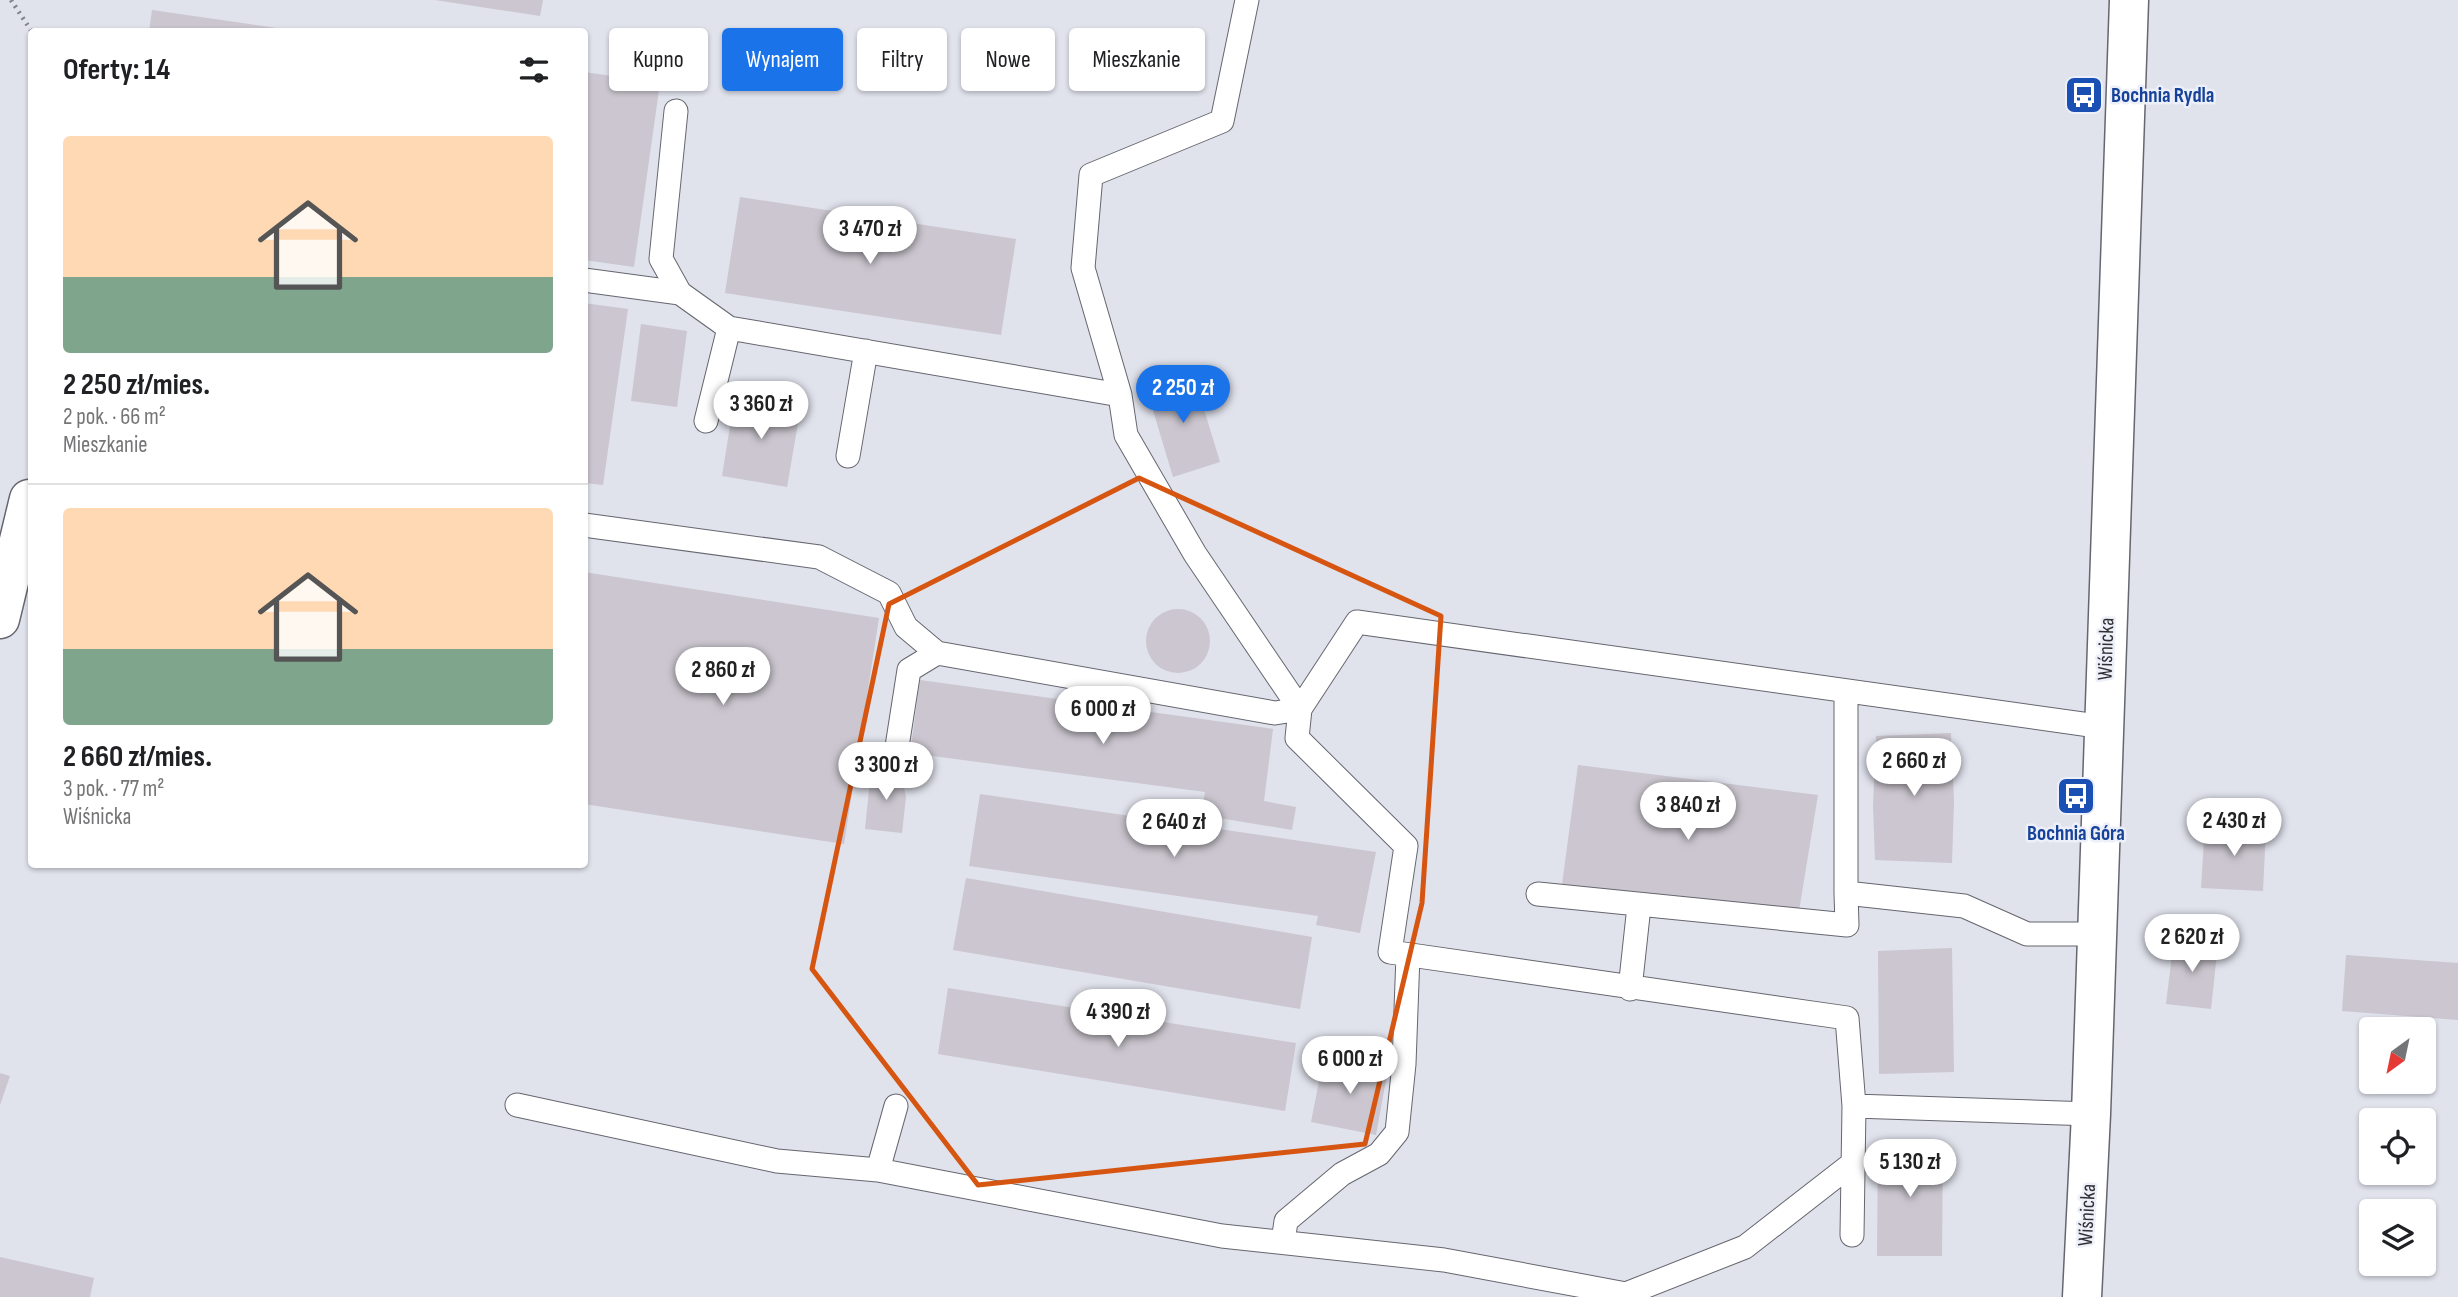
<!DOCTYPE html>
<html lang="pl">
<meta charset="utf-8">
<style>
body{margin:0;font-family:"Sofia Sans Condensed",sans-serif;background:#f6f6f6;color:#202124;height:100vh;display:flex;flex-direction:column;font-size:26px;white-space:nowrap}
*{box-sizing:border-box;margin:0}
p{font-size:23px;color:#757577}
.icon{flex:none;width:38px;height:38px;fill:none;stroke:currentColor;stroke-width:2;stroke-linecap:round;stroke-linejoin:round}
.map{position:relative;flex:1;overflow:hidden}
.details{position:absolute;left:28px;top:28px;width:560px;height:840px;display:flex;flex-direction:column;background:#fff;border-radius:7px;box-shadow:0 2px 5px #0004}
.details>*{flex:none}
.guide{position:absolute;left:609px;top:28px;width:665px;height:63px;display:flex;gap:14px}
.needle{width:46px;rotate:213deg}
.buttons{position:absolute;left:2359px;top:1017px;display:grid;gap:14px}
.buttons a{display:grid;place-items:center;width:77px;height:77px;border-radius:7px;background:#fff;box-shadow:0 2px 5px #0004;font-size:35px}
.price{position:absolute;translate:-50% -60px;padding:0 16px;border-radius:24px;background:#fff;color:#222;font-size:23px;line-height:46px;filter:drop-shadow(0 2px 4px #0008)}
.price::after{content:'';position:absolute;left:50%;top:42px;width:21px;height:16px;margin-left:-10px;background:inherit;clip-path:polygon(0 0,100% 0,50% 100%)}
.price.current{background:#1a73e8;color:#fff}
ul{padding:0;list-style:none}
li{display:grid;align-content:center;gap:14px;height:371px;padding:0 35px}
li+li{border-top:2px solid #e0e0e0}
li span{display:grid;place-items:center;height:217px;border-radius:7px;color:#555}
li>.icon{margin-inline-start:auto}
span .icon{width:126px;height:126px;fill:#fffc;stroke-width:1}
li b{font-size:30px}
h2{display:flex;justify-content:space-between;align-items:center;height:84px;padding:0 35px;font-size:30px}
.tag{padding:0 24px;border-radius:7px;background:#fff;box-shadow:0 2px 5px #0004;font-size:24px;line-height:63px}
.tag.current{background:#1a73e8;color:#fff}
.map>svg:first-child{display:block}
</style>
<div class="map">
<svg width="2458" height="1297" viewBox="0 0 2458 1297">
<rect width="100%" height="100%" fill="#e0e2ec"/>
<path fill="#cbc6cf" d="M435,0h108l-3,16z
M152,10l138,20v2h-141z
M584,72l76,11 -26,184 -50,-7z
M740,197l276,42 -15,96 -276,-42z
M584,303l44,6 -25,176 -19,-2z
M641,324l46,7 -10,76 -46,-6z
M1193,373l27,89 -47,15 -27,-90z
M735,395l66,11 -14,81 -65,-11z
M584,572l295,46 -35,226 -260,-40z
M1146 641a32 32 0 1 1 64 0a32 32 0 1 1-64 0Z
M920,680l353,49 -9,72 32,6 -4,23 -91,-15 4,-23 -295,-39z
M1951,733l3,68 -2,62 -77,-3 -2,-54 3,-70z
M1578,765l240,30 -20,122 -237,-25z
M871,770l30,3 5,24 -4,36 -37,-4z
M980,794l396,58 -16,81 -44,-8 2,-9 -349,-50z
M2205,825l61,3 -3,63 -62,-3z
M966,878l346,59 -12,72 -347,-59z
M2174,938l44,6 -7,65 -45,-5z
M1952,948l2,124 -75,2 -1,-123z
M2346,955l112,8v57l-116,-9z
M948,988l348,55 -11,68 -347,-57z
M1324,1056l64,13 -12,66 -65,-13z
M0,1073l10,3 -10,29z
M1878,1142l65,1 -1,113h-65z
M0,1257l94,21 -4,19h-90z"/>
<g fill="none" stroke-linecap="round" stroke-linejoin="round">
<defs>
<path id="service" d="M1247,0l-25,121 -131,54 -8,93 37,127 6,40 69,119 105,155 -3,29 109,108 -16,106 457,66 7,88 237,8
M676,111l-15,148 19,34 49,35 391,67
M584,280l96,13
M706,421l23,-93
M848,456l18,-105
M584,525l235,32 70,36 17,34 31,26 338,60 25,-4 57,-87 747,105
M1846,691v202l118,13 63,28h70
M896,753l13,-83 28,-17
M1538,894l309,31 -1,-32
M1630,989l9,-83
M517,1105l260,56 101,9 344,66 222,24 182,34 119,-47 108,-84
M878,1170l18,-64
M1852,1235l2,-129
M1283,1242l3,-21 56,-47 37,-20 18,-22 7,-68 4,-109"/>
<path id="minor" d="M0,619l29,-120"/>
<path id="secondary" d="M2082,1297l9,-183 38,-1114"/>
</defs>
<use href="#service" stroke="#65666f" stroke-width="25"/>
<use href="#minor" stroke="#65666f" stroke-width="41"/>
<use href="#secondary" stroke="#65666f" stroke-width="41"/>
<path stroke="#828289" stroke-width="4.5" stroke-dasharray="2 5" stroke-linecap="butt" d="M11,0l21,32"/>
<use href="#service" stroke="#fff" stroke-width="23"/>
<use href="#minor" stroke="#fff" stroke-width="38"/>
<use href="#secondary" stroke="#fff" stroke-width="38"/>
</g>
<path fill="none" stroke="#d65510" stroke-width="5" stroke-linejoin="round" d="M1139,478l302,138 -19,287 -57,241 -387,41 -166,-216 77,-365z"/>
<defs>
<symbol id="bus-square" viewBox="-11 -11 22 22"><rect x="-9" y="-9" width="18" height="18" rx="4" fill="#1a4fb4" stroke="#edeff9"/><path d="M-5-6H5V4H4V6H2V4H-2V6H-4V4H-5ZM-3.5-4V0h7V-4ZM-3.5 1.2v1.5H-2V1.2ZM2 1.2v1.5H3.5V1.2Z" fill="#fff"/></symbol>
</defs>
<g fill-rule="evenodd">
<use href="#bus-square" x="2062" y="73" width="44" height="44"/>
<use href="#bus-square" x="2054" y="774" width="44" height="44"/>
</g>
<g text-anchor="middle" dominant-baseline="central" stroke-width="5" stroke-linejoin="round" paint-order="stroke">
<g font-size="21" font-weight="bold" fill="#164399" stroke="#edeff9" text-anchor="start">
<text x="2111" y="95">Bochnia Rydla</text>
<text x="2076" y="833" text-anchor="middle">Bochnia Góra</text>
</g>
<g font-size="21" fill="#303034" stroke="#edeff9">
<text transform="translate(2106 649) rotate(-88)">Wiśnicka</text>
<text transform="translate(2087 1215) rotate(-87)">Wiśnicka</text>
</g>
</g>
</svg>
<div class="buttons">
<a><svg class="needle" viewBox="-14 -14 28 28"><path d="M0-13l5 13h-10z" fill="#e53935"/><path d="M0 13l5-13h-10z" fill="#757577"/></svg></a>
<a><svg class="icon" aria-label="locate" viewBox="0 0 24 24"><circle cx="12" cy="12" r="6"/><path d="M12 2v4M12 18v4M2 12h4M18 12h4"/></svg></a>
<a><svg class="icon" aria-label="layers" viewBox="0 0 24 24"><path d="M12 4l9 5-9 5-9-5zM3 14l9 5 9-5"/></svg></a>
</div>
<b class="price" style="left:870px;top:266px">3 470 zł</b>
<b class="price current" style="left:1183px;top:425px">2 250 zł</b>
<b class="price" style="left:761px;top:441px">3 360 zł</b>
<b class="price" style="left:723px;top:707px">2 860 zł</b>
<b class="price" style="left:1103px;top:746px">6 000 zł</b>
<b class="price" style="left:1914px;top:798px">2 660 zł</b>
<b class="price" style="left:886px;top:802px">3 300 zł</b>
<b class="price" style="left:1688px;top:842px">3 840 zł</b>
<b class="price" style="left:2234px;top:858px">2 430 zł</b>
<b class="price" style="left:1174px;top:859px">2 640 zł</b>
<b class="price" style="left:2192px;top:974px">2 620 zł</b>
<b class="price" style="left:1118px;top:1049px">4 390 zł</b>
<b class="price" style="left:1350px;top:1096px">6 000 zł</b>
<b class="price" style="left:1910px;top:1199px">5 130 zł</b>
<div class="guide">
<a class="tag">Kupno</a>
<a class="tag current">Wynajem</a>
<a class="tag">Filtry</a>
<a class="tag">Nowe</a>
<a class="tag">Mieszkanie</a>
</div>
<section class="details">
<h2>Oferty: 14<svg class="icon" aria-label="filters" viewBox="0 0 24 24"><path d="M4 7h16M4 17h16"/><circle cx="9" cy="7" r="2"/><circle cx="15" cy="17" r="2"/></svg></h2>
<ul>
<li><span style="background:linear-gradient(#ffd9b3 65%,#7fa58c 0)"><svg class="icon" aria-label="home" viewBox="0 0 24 24"><path d="M3 11l9-7 9 7M6 9v11h12V9"/></svg></span><div><b>2 250 zł/mies.</b><p>2 pok. · 66 m²</p><p>Mieszkanie</p></div></li>
<li><span style="background:linear-gradient(#ffd9b3 65%,#7fa58c 0)"><svg class="icon" aria-label="home" viewBox="0 0 24 24"><path d="M3 11l9-7 9 7M6 9v11h12V9"/></svg></span><div><b>2 660 zł/mies.</b><p>3 pok. · 77 m²</p><p>Wiśnicka</p></div></li>
</ul>
</section>
</div>
